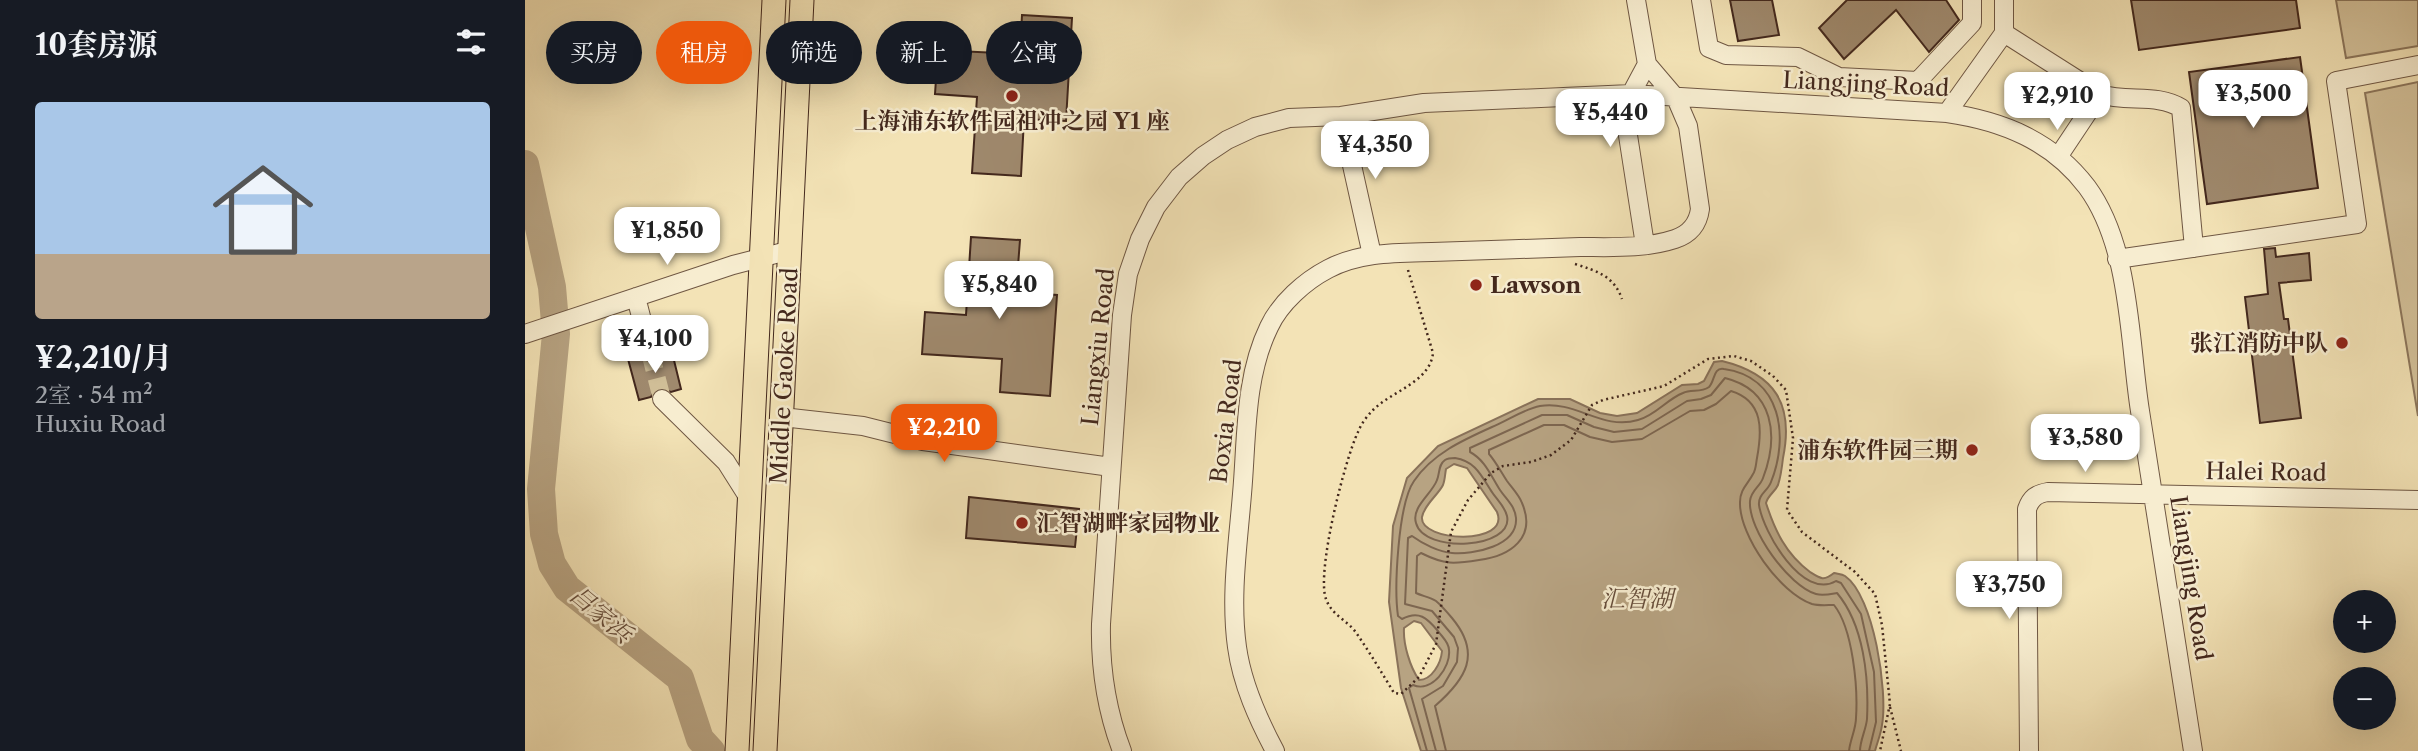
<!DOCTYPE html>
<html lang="zh">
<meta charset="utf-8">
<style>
body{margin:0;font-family:"Libre Caslon Text","Noto Serif SC",serif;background:#242831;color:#f1f3f6;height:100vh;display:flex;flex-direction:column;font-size:26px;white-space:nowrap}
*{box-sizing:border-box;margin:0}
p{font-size:23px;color:#9ea1a6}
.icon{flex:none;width:38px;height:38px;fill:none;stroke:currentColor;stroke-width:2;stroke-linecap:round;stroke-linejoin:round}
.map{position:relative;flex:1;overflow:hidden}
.drawer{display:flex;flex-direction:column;background:#171b24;width:525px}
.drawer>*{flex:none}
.hud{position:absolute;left:21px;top:21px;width:665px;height:63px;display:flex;gap:14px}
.tools{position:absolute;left:1808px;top:590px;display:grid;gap:14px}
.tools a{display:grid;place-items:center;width:63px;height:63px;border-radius:50%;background:#171b24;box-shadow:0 7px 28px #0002;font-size:35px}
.price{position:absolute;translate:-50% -60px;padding:0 16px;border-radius:14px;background:#fff;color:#222;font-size:23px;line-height:46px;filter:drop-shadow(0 2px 4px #0008)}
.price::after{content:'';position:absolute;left:50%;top:42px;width:21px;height:16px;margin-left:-10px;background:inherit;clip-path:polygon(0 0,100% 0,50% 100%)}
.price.selected{background:#ea580c;color:#fff}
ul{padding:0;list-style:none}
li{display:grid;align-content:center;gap:14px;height:371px;padding:0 35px}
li+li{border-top:2px solid #363941}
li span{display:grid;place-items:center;height:217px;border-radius:7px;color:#555}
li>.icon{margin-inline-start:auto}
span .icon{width:126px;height:126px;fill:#fffc;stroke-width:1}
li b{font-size:30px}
h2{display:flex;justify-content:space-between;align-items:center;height:84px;padding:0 35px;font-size:30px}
.tag{padding:0 24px;border-radius:32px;background:#171b24;box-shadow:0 7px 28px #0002;font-size:24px;line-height:63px}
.tag.selected{background:#ea580c;color:#fff}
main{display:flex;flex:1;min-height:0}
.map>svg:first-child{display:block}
</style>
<main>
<section class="drawer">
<h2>10套房源<svg class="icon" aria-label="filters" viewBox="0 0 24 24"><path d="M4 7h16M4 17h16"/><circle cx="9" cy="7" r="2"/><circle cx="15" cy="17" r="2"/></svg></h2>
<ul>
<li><span style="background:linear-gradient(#a9c7e8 70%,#b9a48a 0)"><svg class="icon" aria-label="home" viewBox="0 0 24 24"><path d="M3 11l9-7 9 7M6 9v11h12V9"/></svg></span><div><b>¥2,210/月</b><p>2室 · 54 m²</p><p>Huxiu Road</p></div></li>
</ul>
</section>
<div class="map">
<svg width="1893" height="751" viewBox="0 0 1893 751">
<rect width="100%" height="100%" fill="#f3e3b6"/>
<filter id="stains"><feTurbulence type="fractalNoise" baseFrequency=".00286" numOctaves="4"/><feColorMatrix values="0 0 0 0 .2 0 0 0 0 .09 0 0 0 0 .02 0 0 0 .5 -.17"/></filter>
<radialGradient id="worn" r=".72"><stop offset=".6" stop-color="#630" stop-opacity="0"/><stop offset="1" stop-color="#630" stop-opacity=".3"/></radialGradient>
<path fill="#d5c39c" stroke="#8c765c" stroke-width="2" d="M1811,0h82v46l-72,12z
M1893,82v334l-53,-323z"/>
<path fill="#b7a382" stroke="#89725a" stroke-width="2" fill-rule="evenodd" d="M1197,361c53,13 72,43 61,97 -1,9 -2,18 -5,27 -3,7 -10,10 -12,18 9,28 20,51 44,69 11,7 14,9 24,1 4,1 8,1 11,3 29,20 43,116 37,149 -1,9 -5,18 -7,26h-454l-20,-63 -12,-86 4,-76 14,-48 31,-32 100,-47h32l30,14 17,3 20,-3 45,-28 16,-1 6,-3 10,-19zM929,464l13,4 30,44c14,34 -78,30 -75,5 2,-12 16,-22 21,-32 2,-5 2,-11 3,-16zM889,621l7,2 21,28c-1,12 -10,29 -23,29 -9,-13 -16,-36 -15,-52z"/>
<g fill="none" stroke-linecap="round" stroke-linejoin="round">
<path stroke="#7d6650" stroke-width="2" d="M930,458c19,3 25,15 35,31 5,9 15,17 17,27 7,33 -83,38 -91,7 -5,-16 16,-29 21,-43 3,-7 1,-15 8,-20 3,-2 6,-2 10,-2z
M902,751l-18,-63 4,-3c19,8 38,-18 36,-35 0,-8 -7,-13 -11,-19 -11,-13 -19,-21 -36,-12l-4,-3c-4,-28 0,-112 16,-135 18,-27 49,-41 78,-54 15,-6 32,-18 48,-21 36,-6 62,25 98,14 17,-4 29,-21 45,-27 8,-4 18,0 26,-6 6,-6 4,-20 15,-18 58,8 65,68 47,113 -3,9 -13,12 -12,23 4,27 44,96 77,76l5,2 20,31 13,58 2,50 -7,29
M911,751l-14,-52 21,-13 14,-24 1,-14 -4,-11 -22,-26 -27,-7 3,-66 4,-2c11,8 27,16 40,17 21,2 66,-7 64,-35 -1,-12 -10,-19 -16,-28 -9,-14 -15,-30 -30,-38v-4l72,-33h25l27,12 20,5 28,-3 45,-28 14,-2 10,-4 14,-17c49,12 54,58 38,100 -3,9 -12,12 -13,23 -2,29 39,85 66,93 7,2 15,0 21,-1 27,32 32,85 30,126 -1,11 -7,21 -7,32
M921,751l-11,-45c31,-27 47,-52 17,-88 -5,-6 -10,-12 -16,-17 -6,-4 -14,-5 -20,-8l1,-37 4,-3c24,12 33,11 58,7 31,-4 58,-22 43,-57 -3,-8 -10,-15 -15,-22 -6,-9 -11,-19 -18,-27v-4l55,-25h20l26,12 22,5 30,-3 48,-28 14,-1 12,-6 15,-13c33,10 31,40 26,67 -1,5 -1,12 -4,16 -5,10 -13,15 -13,28 -1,34 40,91 72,102 7,2 15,1 22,1 19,24 24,83 22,113 0,11 -6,22 -7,33"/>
<path stroke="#b7a382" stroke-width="28" d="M0,164l27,123 4,47 -15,155 3,45 8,30 15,24 113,90 20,61 11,12"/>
</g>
<path fill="#9f896d" stroke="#43281d" stroke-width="2" d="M1205,0h42l7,35 -41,6z
M1322,0h99l13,20 -30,32 -33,-42 -52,49 -25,-31z
M1606,0h165l4,28 -161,22z
M497,15l50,3 -6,103 -42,-2 -3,57 -49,-3 5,-76 -42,-3 3,-44 82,4z
M1775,57l18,131 -111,16 -18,-132z
M446,237l49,3 -4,52 41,3 -7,101 -50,-4 2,-33 -80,-5 3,-42 41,3z
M1750,248l1,9 33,-4 2,27 -32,3 5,36h4l13,99 -41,5 -15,-126 23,-3 -4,-45z
M146,348l10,41 -10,3 -11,-4 -6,3 -3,6 -12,3 -11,-41 12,-3 6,7h7l5,-3 3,-10z
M444,497l110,12 -4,38 -109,-9z"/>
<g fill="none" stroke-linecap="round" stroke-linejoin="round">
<path stroke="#d0be97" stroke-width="18" stroke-dasharray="18 9" stroke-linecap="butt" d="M125,352l12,47"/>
<defs>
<path id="minor" d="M1176,0l8,48 17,7 72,2 41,20 79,4 54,-58v-23
M1479,33l96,61c27,9 57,-1 81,14l13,140
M1422,113l57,-80v-33
M816,116l31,139
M1533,157l42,-63
M1120,245l-18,-116 4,-35 16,-30
M1592,259l240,-35 -21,-143 82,-16
M111,297l14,55
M0,334l208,-69 58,-15
M137,399l64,63 24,38
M257,417l81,9 60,15 188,26
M597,751c-16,-42 -22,-83 -21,-127l21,-309 6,-41 12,-35 16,-32 23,-30 24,-21 24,-16 28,-13 34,-9 52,-2 83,-13 207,-9 316,19c56,8 105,28 140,74 44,60 42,154 53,224 18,114 36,227 53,340
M750,751c-17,-32 -33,-67 -38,-104 -7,-50 1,-103 5,-153 5,-55 2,-116 27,-167 11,-24 36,-46 59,-58 32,-17 69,-16 104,-17 49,-2 99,-3 148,-5 31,0 65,2 95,-8 15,-5 23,-15 25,-30l-12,-83 -12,-28 -29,-34 -11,-64
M1504,751l-2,-242c4,-11 9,-15 21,-17l370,8"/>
<path id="major" d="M212,751l37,-751
M240,751l37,-751"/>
</defs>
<use href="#minor" stroke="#6f5743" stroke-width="20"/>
<use href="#major" stroke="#43281d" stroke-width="25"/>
<path stroke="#43281d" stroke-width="2.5" stroke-dasharray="2 3.5" stroke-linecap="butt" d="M1050,264c22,7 39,12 47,35
M883,270l25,83c-3,29 -41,38 -60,57 -6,6 -12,14 -15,22 -13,27 -42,140 -32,167 6,17 22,21 31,35 13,19 25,39 37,59l7,1 18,-17 17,-33 15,-112 17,-32 23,-27 12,-7 28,-4 20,-7 20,-15 21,-35 11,-5 61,-14 44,-27 26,-3 17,5 22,15 13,14 7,48 -6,72 15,22 53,40 20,22 7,31 8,79 -10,47
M1365,707l11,44"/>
<use href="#minor" stroke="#f7edd0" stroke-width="18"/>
<use href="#major" stroke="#f3e3b6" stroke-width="23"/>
</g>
<g fill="#8f2418" stroke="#f7edd0" stroke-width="2.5">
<circle cx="487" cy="96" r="7"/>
<circle cx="951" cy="285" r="7"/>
<circle cx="1817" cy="343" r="7"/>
<circle cx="1447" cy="450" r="7"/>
<circle cx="497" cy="523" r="7"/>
</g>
<g text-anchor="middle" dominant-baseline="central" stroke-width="5" stroke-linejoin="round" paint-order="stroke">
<g font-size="23" fill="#43281d" stroke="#f7edd0">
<text transform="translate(1341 84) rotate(3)">Liangjing Road</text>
<text transform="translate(573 347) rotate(-84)">Liangxiu Road</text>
<text transform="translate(259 376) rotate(-87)">Middle Gaoke Road</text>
<text transform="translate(701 421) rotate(-83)">Boxia Road</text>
<text transform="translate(1741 472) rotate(1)">Halei Road</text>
<text transform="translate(1666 578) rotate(81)">Liangjing Road</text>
</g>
<g font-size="23" font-weight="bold" fill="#43281d" stroke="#f7edd0" text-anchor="start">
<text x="487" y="121" text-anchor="middle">上海浦东软件园祖冲之园 Y1 座</text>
<text x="965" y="285">Lawson</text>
<text x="1803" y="343" text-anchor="end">张江消防中队</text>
<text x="1433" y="450" text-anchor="end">浦东软件园三期</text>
<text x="511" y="523">汇智湖畔家园物业</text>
</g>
<g font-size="24" font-style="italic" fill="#664d3b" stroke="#f7edd0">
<text x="1112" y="598">汇智湖</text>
<text transform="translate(76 614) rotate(40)">吕家浜</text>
</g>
</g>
<rect width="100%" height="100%" filter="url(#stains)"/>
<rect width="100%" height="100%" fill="url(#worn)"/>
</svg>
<div class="tools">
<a>+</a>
<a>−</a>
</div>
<b class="price" style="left:1728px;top:130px">¥3,500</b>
<b class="price" style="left:1532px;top:132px">¥2,910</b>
<b class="price" style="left:1085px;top:149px">¥5,440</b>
<b class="price" style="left:850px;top:181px">¥4,350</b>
<b class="price" style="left:142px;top:267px">¥1,850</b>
<b class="price" style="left:474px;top:321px">¥5,840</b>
<b class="price" style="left:130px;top:375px">¥4,100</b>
<b class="price selected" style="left:419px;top:464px">¥2,210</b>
<b class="price" style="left:1560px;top:474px">¥3,580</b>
<b class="price" style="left:1484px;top:621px">¥3,750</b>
<div class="hud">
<a class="tag">买房</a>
<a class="tag selected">租房</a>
<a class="tag">筛选</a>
<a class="tag">新上</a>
<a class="tag">公寓</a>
</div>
</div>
</main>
